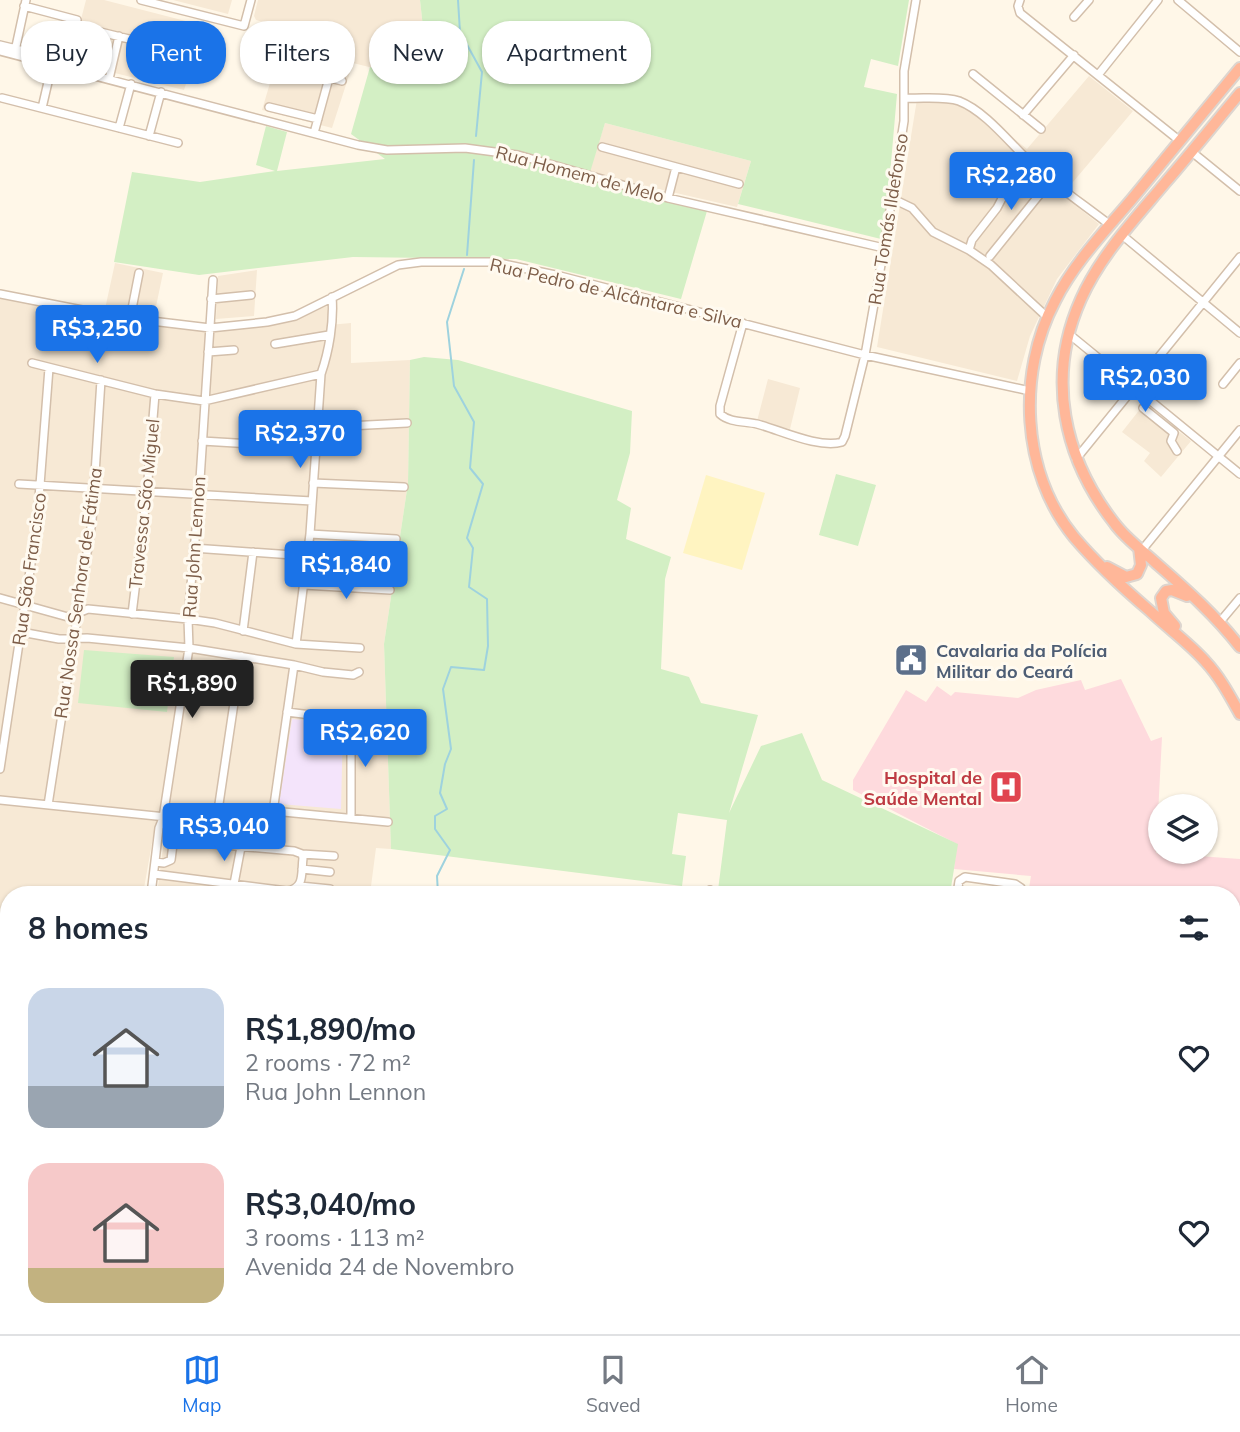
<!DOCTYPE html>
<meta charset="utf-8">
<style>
body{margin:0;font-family:Mulish,sans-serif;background:#f2f2f3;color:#1f2937;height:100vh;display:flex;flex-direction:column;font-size:26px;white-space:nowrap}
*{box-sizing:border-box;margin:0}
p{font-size:23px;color:#747a83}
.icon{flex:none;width:38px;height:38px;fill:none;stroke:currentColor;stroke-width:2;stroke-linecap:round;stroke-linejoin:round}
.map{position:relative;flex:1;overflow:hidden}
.sheet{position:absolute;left:0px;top:886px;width:1241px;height:450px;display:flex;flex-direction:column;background:#fff;border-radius:28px 28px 0 0;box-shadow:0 2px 5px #0004}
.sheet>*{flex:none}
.guide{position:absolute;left:21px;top:21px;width:700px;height:63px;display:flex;gap:14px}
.tools{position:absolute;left:1148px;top:794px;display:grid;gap:14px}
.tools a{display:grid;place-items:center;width:70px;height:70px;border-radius:50%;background:#fff;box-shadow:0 2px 5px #0004;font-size:35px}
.price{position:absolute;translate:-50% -60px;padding:0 16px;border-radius:7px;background:#1a73e8;color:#fff;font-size:23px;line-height:46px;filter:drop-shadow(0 2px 4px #0008)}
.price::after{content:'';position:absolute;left:50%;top:42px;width:21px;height:16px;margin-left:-10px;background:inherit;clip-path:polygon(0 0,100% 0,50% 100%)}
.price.selected{background:#222;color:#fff}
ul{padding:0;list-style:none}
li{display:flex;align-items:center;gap:21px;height:175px;padding:0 28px}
li span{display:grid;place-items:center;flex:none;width:196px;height:140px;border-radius:21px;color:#555}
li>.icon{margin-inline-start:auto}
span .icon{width:84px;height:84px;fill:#fffc;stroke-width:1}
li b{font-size:30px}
h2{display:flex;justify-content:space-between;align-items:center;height:84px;padding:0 28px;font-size:30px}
.pill{padding:0 24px;border-radius:28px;background:#fff;box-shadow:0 2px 5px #0004;font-size:24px;line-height:63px}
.pill.selected{background:#1a73e8;color:#fff}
.dock{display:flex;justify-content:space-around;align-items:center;height:98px;border-top:2px solid #e0e1e3;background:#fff;font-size:19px;color:#747a83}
.dock a{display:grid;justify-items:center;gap:4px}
.dock .selected{color:#1a73e8}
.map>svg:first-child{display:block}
</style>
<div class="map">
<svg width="1240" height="1334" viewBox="0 0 1240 1334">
<rect width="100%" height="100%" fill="#fff7e8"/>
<path fill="#f7e9d5" d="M86,0h18l101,26 -21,64 -114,-28z
M173,0h59l-4,14z
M258,0h162l9,82 -76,-19 -21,65 -70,-18 19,-64 8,1 -6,-2 4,-16 -31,-9 -2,-4z
M1089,76l44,35 -71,84 37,29 -42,55 -27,57 -13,45 -140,-34 41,-254 43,3 66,53z
M605,123l146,38 -14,46 -148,-34z
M115,263l48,10 -9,43 -49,-7z
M257,270l-3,46 -38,3 2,-43z
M0,293l117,22 95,10 80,-3 35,-16 2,19 22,-2v40l59,-3 -2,123 -24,161 7,205 -15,-1 -6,46h-213l8,-62 3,-4 -13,-2 -12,68h-134v27l-9,-1z
M768,379l32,9 -10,41 -33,-8z
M1144,404l47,37 -30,36 -17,-16 6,-8 -28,-21z"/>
<path fill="#f4e4fb" d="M292,719l51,5 -2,85 -62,-5z
M1232,1005l8,1v75l-8,-1z"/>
<path fill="#fedadd" d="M1121,679l30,62 11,-4 -6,116 84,6v90l-8,-1v-54h-204l3,-18 -77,-7 3,-25 -104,-54v-10l53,-90 20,12 11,-16 14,10 4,-4 63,6 18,-8 45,-10 4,10z"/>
<path fill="#d3efc4" d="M420,0h489l-11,66 -27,-7 -7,28 33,7 -9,103 -7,42 -143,-35 13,-43 -146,-38 -17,56 119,32 -26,88 -165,-40 -163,-2 -154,18 -85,-13 18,-90 68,10 75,-11 -19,-6 10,-39 21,6 -10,39 108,-12 -34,-25 19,-67 59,15z
M424,357l34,3 174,51 -2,42 -13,47 14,8 -5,31 45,18 -6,22 -4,90 28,8 12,26 57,12 -29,98 32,-67 41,-13 20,47 136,64 -8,50h-200l-32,-4 9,-70 -49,-7 -6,41 14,2 -4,30 -291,-37 -7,-205 24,-161 2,-123z
M836,474l40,11 -18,61 -39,-11z
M84,650l90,7 -7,55 -89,-9z"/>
<path fill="#fff4c1" d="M706,475l59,18 -23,77 -59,-17z"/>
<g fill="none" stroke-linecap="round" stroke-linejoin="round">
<path stroke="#9ed2de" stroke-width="2" d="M458,0l2,32 22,40 -6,64
M467,255l7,-95
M438,894l-1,-18 13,-26 -15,-21v-13l12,-7 -7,-16 5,-29 6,-15 -8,-60 8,-22 33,3 4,-24 -1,-47 -18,-12 4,-39 -6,-10 16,-54 -13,-16 4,-46 -20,-36 -7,-64 17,-53
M192,1334l7,-8"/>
<defs>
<path id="minor" d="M141,0l103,26 7,-26
M1020,0l-2,6 2,7 160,128
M1178,0l62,52
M24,6l53,14
M1074,17l15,-17
M84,28l90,22
M0,45l66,16 4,8
M0,51l358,94 29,5 78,-2 53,7 150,43 216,50
M15,51l11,-51
M279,65l63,16
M973,74l68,55
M1098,75l60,-75
M109,79l10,-43
M2,98l176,45
M906,98c16,1 38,-2 53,3 26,10 50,41 70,60 24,23 54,43 81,64
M269,107l49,12
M42,108l10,-43
M1023,115l51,-60
M119,128l12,-44
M314,133l15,-55
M149,136l12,-44
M602,147l137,37
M1192,152l48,39
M668,198l8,-31
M891,198l21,10 21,24 36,18 22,15 56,52
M1122,235l118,98
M969,250l3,-10 25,-32 12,-23 19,-25
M990,256l62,-77
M0,294l118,23 92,11 57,-6 28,-6 103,-51 23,-3h74l65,14 305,79 165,36
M211,299l40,-4
M130,319l9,-46
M743,323l-23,83v8c10,9 25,7 37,10 23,6 62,25 85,18l3,-6 20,-81 19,-107 20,-127v-50l12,-71
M1069,334l171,140
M275,344l54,-9
M208,352l26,-2
M32,363l123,31 49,7 117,-27
M1223,384l17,-21
M1143,408l31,25 -3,8 6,10
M317,424l31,2 59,-3
M202,441l113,7
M1076,459l164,-202
M313,483l91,4
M19,484l293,17
M310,534l86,5
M193,548l114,8
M1142,550l98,-120
M304,585l86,5
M0,598l68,19 20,-8 100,10 27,4 81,21 64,4
M132,614l15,-122 8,-98
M1219,623l21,-25
M243,631l10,-79
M21,632l38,7 28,-1 102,10 105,17 29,7 30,3 6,-3
M296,644l14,-110 11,-160c8,-23 13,-52 11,-77
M287,712l64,8v98
M0,769l37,-245 12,-156
M0,800l263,27 9,-8 22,-154
M48,805l44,-284 9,-141
M273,811l115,11
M216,824l25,-168
M302,854l32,2
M302,869l28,3
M154,874l133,17c18,-3 14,-17 16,-33l-1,-4 -8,-3 -117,-10 -4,3 -2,16 -7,3 -9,-1
M234,884l7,-37
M300,886l30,3
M151,894l8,-66 4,-10 26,-170 -1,-29 11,-124 14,-215
M168,894l10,-2 26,2
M710,894v-4
M957,894l2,-13 6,-4 50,7 6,4 2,6
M0,928l9,1
M0,934l9,1
M1232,954l8,1
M0,1059l9,1
M1232,1090l8,1
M0,1189l9,1
M1232,1215l8,1
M0,1316l9,1
M100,1326l49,8
M1091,1326l59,8
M10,1334v-8
M19,1334l1,-8
M179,1334l1,-8
M258,1334l1,-8
M336,1334l1,-8
M416,1334l1,-8
M459,1334l1,-8
M497,1334l1,-8
M575,1334l1,-8
M653,1334l1,-8
M732,1334l1,-8
M810,1334l1,-8
M820,1334l1,-8
M898,1334l1,-8
M976,1334l1,-8
M1056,1334l1,-8"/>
<path id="highway" d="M1240,68c-36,44 -72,87 -108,131 -27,32 -58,64 -77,102 -38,72 -34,171 19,236 23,27 49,51 76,74 18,17 39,32 55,50 15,16 25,35 35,53
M1240,93c-25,30 -49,60 -75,90 -30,36 -65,73 -84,116 -35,78 -18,159 34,225 11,15 28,27 42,40 30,26 59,52 83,83
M1107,567l19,10 11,-3 4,-9 -2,-17
M1175,626l-11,-13 -3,-15 5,-7 6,-1 15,6
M1232,1321l8,-33
M1229,1334l2,-8"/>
</defs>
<use href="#minor" stroke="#d3bfab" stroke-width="10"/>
<use href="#highway" stroke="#ddd5cf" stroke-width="14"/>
<use href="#minor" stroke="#fff" stroke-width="7"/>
<use href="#highway" stroke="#ffb799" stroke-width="10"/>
</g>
<defs>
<symbol id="civic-square" viewBox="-11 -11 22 22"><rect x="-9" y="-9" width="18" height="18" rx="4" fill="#5c6f8a" stroke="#fffaf0"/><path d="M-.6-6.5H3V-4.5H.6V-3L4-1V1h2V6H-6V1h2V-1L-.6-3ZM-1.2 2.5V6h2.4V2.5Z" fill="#fff"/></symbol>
<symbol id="hospital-square" viewBox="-11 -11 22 22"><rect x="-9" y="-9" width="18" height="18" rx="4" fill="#e0444e" stroke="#fffaf0"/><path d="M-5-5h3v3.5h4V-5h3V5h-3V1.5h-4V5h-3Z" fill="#fff"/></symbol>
</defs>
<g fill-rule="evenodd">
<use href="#civic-square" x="892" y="641" width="38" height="38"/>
<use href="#hospital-square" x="987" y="768" width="38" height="38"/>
</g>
<g text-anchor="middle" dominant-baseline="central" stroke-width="6" stroke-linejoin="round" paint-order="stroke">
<g font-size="18" fill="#7d5d48" stroke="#fffaf0">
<text transform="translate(580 174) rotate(15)">Rua Homem de Melo</text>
<text transform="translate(888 219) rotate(-81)">Rua Tomás Ildefonso</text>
<text transform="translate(616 293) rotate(13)">Rua Pedro de Alcântara e Silva</text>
<text transform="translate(144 504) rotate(-84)">Travessa São Miguel</text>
<text transform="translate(194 547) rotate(-86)">Rua John Lennon</text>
<text transform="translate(29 569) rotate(-82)">Rua São Francisco</text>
<text transform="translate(78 593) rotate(-82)">Rua Nossa Senhora de Fátima</text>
</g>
<g font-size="18" font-weight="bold" fill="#4e5e75" stroke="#fffaf0" text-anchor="start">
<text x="936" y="650">Cavalaria da Polícia<tspan x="936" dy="21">Militar do Ceará</tspan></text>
</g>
<g font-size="18" font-weight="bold" fill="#be3a42" stroke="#fffaf0" text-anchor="end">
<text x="982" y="777">Hospital de<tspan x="982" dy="21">Saúde Mental</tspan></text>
</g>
</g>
</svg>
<div class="tools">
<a><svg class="icon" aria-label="layers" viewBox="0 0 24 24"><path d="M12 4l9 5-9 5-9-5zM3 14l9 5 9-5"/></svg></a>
</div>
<b class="price" style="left:1011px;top:212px">R$2,280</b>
<b class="price" style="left:97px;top:365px">R$3,250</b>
<b class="price" style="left:1145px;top:414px">R$2,030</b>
<b class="price" style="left:300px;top:470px">R$2,370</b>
<b class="price" style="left:346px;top:601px">R$1,840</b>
<b class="price selected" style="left:192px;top:720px">R$1,890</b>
<b class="price" style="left:365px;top:769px">R$2,620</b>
<b class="price" style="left:224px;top:863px">R$3,040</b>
<div class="guide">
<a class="pill">Buy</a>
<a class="pill selected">Rent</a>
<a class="pill">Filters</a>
<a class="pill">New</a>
<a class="pill">Apartment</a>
</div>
<section class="sheet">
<h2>8 homes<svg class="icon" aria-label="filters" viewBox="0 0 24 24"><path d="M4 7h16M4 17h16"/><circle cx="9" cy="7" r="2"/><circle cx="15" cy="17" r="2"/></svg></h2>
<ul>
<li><span style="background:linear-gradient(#c9d6e8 70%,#9aa5b1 0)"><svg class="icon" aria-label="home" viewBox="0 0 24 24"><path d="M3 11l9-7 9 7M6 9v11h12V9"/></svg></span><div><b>R$1,890/mo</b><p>2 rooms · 72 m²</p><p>Rua John Lennon</p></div><svg class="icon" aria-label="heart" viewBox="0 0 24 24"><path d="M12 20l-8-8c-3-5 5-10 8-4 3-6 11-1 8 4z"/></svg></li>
<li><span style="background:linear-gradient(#f6c9c9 75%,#c2b280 0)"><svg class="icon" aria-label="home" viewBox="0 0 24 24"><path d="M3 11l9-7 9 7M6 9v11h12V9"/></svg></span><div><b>R$3,040/mo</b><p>3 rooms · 113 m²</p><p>Avenida 24 de Novembro</p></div><svg class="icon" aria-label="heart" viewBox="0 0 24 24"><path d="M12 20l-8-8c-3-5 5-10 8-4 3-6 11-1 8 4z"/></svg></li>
</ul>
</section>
</div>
<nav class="dock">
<a class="selected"><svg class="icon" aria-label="map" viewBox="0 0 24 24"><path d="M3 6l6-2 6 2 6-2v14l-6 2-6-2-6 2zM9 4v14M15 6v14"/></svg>Map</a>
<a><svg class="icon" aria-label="saved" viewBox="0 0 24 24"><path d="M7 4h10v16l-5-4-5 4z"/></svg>Saved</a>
<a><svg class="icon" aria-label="home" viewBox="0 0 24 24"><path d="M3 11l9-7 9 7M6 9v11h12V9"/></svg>Home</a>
</nav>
